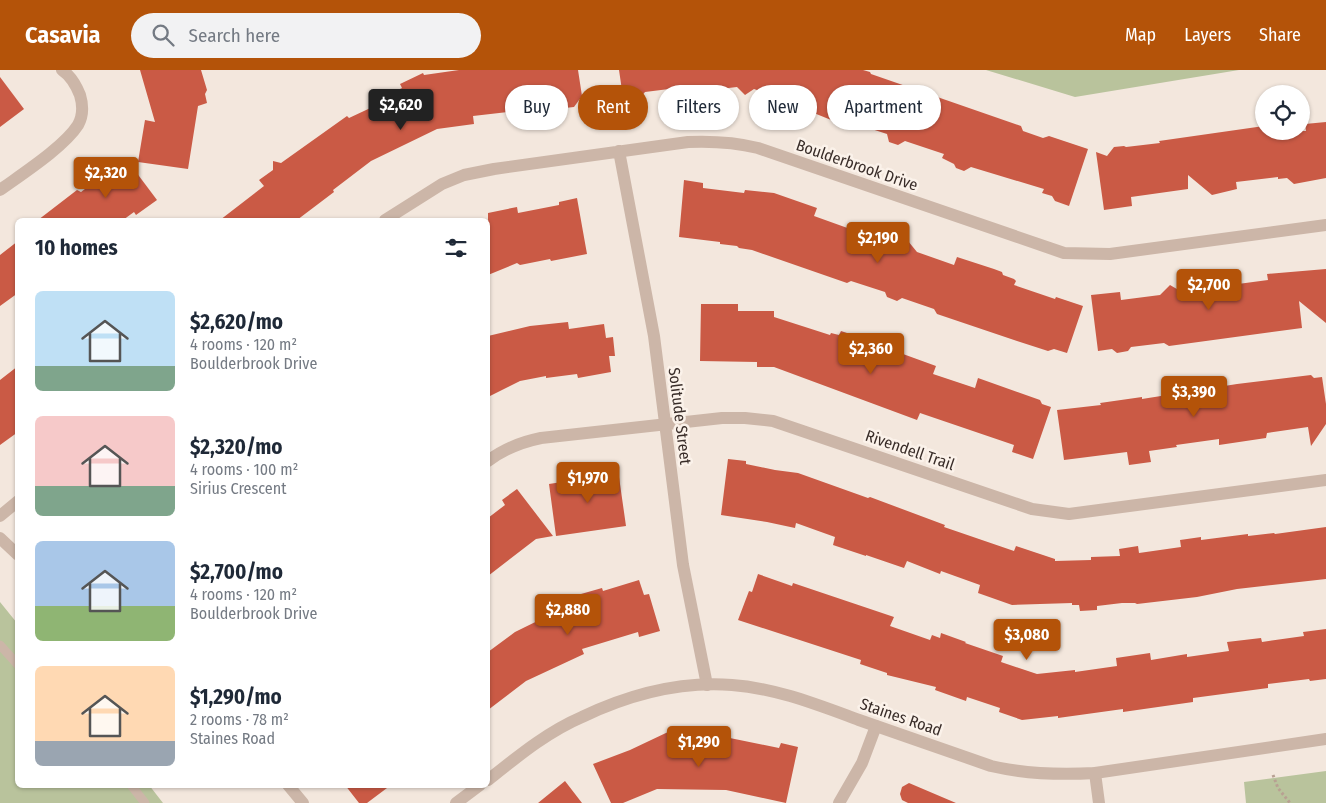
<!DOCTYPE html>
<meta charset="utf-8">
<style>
body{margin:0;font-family:"Fira Sans Condensed",sans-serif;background:#f2f2f3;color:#1f2937;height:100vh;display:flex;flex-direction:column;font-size:19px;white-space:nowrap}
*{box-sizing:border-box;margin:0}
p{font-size:16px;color:#747a83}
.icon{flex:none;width:28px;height:28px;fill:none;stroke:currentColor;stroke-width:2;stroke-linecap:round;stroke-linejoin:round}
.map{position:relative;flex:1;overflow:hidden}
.details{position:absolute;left:15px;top:148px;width:475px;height:570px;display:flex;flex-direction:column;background:#fff;border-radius:8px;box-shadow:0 1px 4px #0004}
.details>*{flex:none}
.banner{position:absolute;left:505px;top:15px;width:475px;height:45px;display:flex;gap:10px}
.fabs{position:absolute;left:1255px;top:15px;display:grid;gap:10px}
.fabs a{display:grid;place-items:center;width:55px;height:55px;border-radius:50%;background:#fff;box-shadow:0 1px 4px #0004;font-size:25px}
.price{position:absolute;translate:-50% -42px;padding:0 11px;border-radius:5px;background:#b45309;color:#fff;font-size:16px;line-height:32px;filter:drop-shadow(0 1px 2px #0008)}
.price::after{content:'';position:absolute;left:50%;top:30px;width:15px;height:11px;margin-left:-8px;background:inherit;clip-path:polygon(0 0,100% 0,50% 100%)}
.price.selected{background:#222;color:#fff}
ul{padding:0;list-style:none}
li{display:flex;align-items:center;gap:15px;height:125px;padding:0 20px}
li span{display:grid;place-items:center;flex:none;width:140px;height:100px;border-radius:8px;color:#555}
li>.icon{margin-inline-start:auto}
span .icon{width:60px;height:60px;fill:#fffc;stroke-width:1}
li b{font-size:21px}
h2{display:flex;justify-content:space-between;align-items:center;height:60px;padding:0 20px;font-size:21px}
.pill{padding:0 18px;border-radius:22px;background:#fff;box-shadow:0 1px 4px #0004;font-size:18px;line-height:45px}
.pill.selected{background:#b45309;color:#fff}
header{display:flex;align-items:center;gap:30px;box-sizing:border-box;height:70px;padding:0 25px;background:#b45309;color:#fff}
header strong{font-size:24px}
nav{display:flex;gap:28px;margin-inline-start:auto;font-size:18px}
.search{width:350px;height:45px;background:#f2f2f3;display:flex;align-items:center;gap:12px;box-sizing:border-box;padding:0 18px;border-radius:28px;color:#747a83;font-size:19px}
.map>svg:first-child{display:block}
</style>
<header>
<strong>Casavia</strong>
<div class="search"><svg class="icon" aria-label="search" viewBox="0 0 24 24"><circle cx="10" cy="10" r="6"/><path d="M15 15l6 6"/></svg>Search here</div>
<nav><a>Map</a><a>Layers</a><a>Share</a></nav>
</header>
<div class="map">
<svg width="1326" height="733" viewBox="0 0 1326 733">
<rect width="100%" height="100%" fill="#f3e7dd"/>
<path fill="#b9c39c" d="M986,0h253l-164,27z
M0,532l17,21 1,162h131l14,18h-163z
M1326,701v32h-80l-2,-21z"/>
<path fill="#ca5a45" d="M140,0h61l6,20 -2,4 2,9 -9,3 -10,63 -50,-7 7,-42 10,2z
M459,0h119l4,26 -8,11 -37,4v2l-20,3v-5l-44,5 1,8 -37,5 -66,32 -38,29 1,2 -37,28h-77l44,-34 -5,-6 14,-10v-9l8,2 66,-47 2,2 47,-22 -2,-4 8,-4 -2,-4 23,-11 1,2z
M619,0h244l7,2 1,2 150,52 2,5 20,7 6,-2 39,13 -19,57 -14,-5 -3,-5 -10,-3 2,-4 -73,-22 -7,4 -8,-3 -2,-4 -12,-6 2,-4 -39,-13 -7,4 -9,-3 -2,-8 -34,-11 -2,5 -57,-23v-2l-40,-14 -9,6 -8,-8 -43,5 -1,-6 -48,6 -8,10 -13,2z
M0,7l24,32 -24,18z
M1326,52v56l-32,6 -7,-6 -9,1v-2l-42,5 1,7 -25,6 -24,-20v14l-57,8 1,9 -28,4 -8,-58 11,4 7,-9 10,-1 2,1 34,-4 -1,-2 105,-15v5h42l-1,-7z
M122,91l14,17v-6l21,28 -21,15 -2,-3 -11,8h-85l39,-30 4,2z
M684,110l19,3v5l41,5 1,-3 29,3 43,15 -3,8 78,28 16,-3 9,11 37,13 3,-8 37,12 8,3 1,3 11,4 2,2 -2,4 41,14 1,-2 27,9 -16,47 -13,-4 -6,2 -31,-10 -80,-27 -3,-5 -32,-11 -5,3 -10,-4 -2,-5 -34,-11 -4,2 -95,-33 -13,-2 -2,-2 -17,-2v-2l-41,-5z
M577,128l10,56 -36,7 -1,-2 -30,6 -3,-2 -29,12v-62l29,-6 1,6 41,-8v-3z
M18,171v52l-18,13v-51z
M1326,199v54l-27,-22 3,27 -133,18 -5,-3 -33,4 -3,4 -11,2 -5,-4 -14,2 -7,-56 29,-3 1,8 39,-5 10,-10 17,10 13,-16 7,-1 6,5 9,-1 1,4 45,-6 -1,-6z
M701,234h37v7h36v6l56,18 1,-2 8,2 2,-4 24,8 -4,10 39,14 3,-9 33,12 -3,8 42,14 3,-10 62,22 2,4 9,3 -18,52 -21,-7 2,-7 -94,-32 -3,7 -143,-53h-17v-5l-57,-1z
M568,252l1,7 35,-5 2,14 7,-1 2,19h-6l2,16 -33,6 -1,-4 -31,4v-2l-26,5 -32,16v-61l42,-10z
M18,296v66l-18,13v-65z
M1311,305l3,3 8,-1 4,27v20l-15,22 -3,-19 -41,6 -1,5 -47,7v-6l-43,6 1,2 -28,4 2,11 -22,3 -2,-13 -63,8 -7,-50 44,-5 -1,-2 42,-6v2l95,-15z
M728,389l18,2v3l29,6 23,3 70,25 2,-1 75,28 -1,2 70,24 2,-5 39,13v2l36,-1v-3l29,-1 -1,-7 19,-3 1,7 42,-6 -1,-7 21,-3v3l47,-6v2l26,-3 1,1 51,-7v52l-89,10 -40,8 -60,7 -2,-1h-13l-25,3v4l-17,1 -1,-6h-7v-2l-60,2 -34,-12 2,-8 -39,-14 -1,3 -33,-13 -3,7 -38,-13v1l-33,-11 2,-8 -39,-14 -1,5 -28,-6 -46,-7z
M618,400l8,56 -70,10 -7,-52 51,-8v-4z
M517,419l36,47 -17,3 -48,37v-58l17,-13 -3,-5z
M758,504l34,12 1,-3 101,34 -4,9 40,14 2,-5 8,3 1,-5 25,9 -1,1 38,13 -2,6 36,12 38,-4v2l42,-6 -1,-8 34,-5 1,7 36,-6v3l42,-6 -2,-9 34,-4 1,4 42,-6 -1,-4 23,-3v50l-16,2 -1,-2 -41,5v4l-75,10v4l-70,10v-3l-65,9v-2l-36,4 -23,-8 1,-4 -33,-11 -1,4 -31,-11 1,-3 -49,-12v-2l-27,-9 1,-4 -123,-40 11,-29 3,1z
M639,510l5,15 5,-1 11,37 -21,6 -1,-5 -56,17 2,5 -58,27 -38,29v-58l27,-20 61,-30 -2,-6 28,-8 1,3z
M668,662h24v8h33v-3l54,11 2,-5 17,4 -12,56 -60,-13 -69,-1 -34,14h-12l-18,-39 37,-14z
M565,711l17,22h-44z
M909,713l47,20h-48l-6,-3 -2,-6 2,-7z
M345,715h46l-24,18h-8z"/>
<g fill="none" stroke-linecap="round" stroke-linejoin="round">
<path stroke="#b8a092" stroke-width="3" stroke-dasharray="2.5 2.5" stroke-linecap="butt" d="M1273,705l5,13 12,15"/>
<path stroke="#ccb6a8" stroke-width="9" d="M0,575l18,20
M131,715l14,18"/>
<path stroke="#ccb6a8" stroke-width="12" d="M619,81l35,185 29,229 24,120
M0,120c22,-16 64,-43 78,-65 5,-9 5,-20 2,-30 -4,-10 -9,-19 -18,-25
M385,150l57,-36 22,-9 30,-6 194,-27c24,-1 46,0 70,6l306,105 46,1 216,-29
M488,391c16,-12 33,-19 53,-23l181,-20h23l28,3 259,88 37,5 257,-34
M0,446l18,-15
M1095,703l4,30
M839,733l23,-40 14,-37"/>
<path stroke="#ccb6a8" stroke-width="12" d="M0,468l18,17
M488,710c29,-23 59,-48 94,-63 46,-22 98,-36 150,-32 44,3 86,20 127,35 44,15 88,31 132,46 34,8 69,9 104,7l231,-34
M288,715l15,18
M456,733l24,-18"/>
</g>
<g text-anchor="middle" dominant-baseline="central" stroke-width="5" stroke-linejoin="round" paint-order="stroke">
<g font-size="16" fill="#392d29" stroke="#fbf2ea">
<text transform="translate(857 95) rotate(19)">Boulderbrook Drive</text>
<text transform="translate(680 346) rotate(83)">Solitude Street</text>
<text transform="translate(910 380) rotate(19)">Rivendell Trail</text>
<text transform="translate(901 647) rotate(19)">Staines Road</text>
</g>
</g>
</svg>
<div class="fabs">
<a><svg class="icon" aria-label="locate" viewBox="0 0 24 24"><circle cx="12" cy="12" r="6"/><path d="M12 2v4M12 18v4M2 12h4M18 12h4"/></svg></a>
</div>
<b class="price selected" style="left:401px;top:61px">$2,620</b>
<b class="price" style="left:106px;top:129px">$2,320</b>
<b class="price" style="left:878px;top:194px">$2,190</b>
<b class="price" style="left:1209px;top:241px">$2,700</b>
<b class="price" style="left:871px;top:305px">$2,360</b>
<b class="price" style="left:1194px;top:348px">$3,390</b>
<b class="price" style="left:588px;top:434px">$1,970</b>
<b class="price" style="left:568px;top:566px">$2,880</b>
<b class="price" style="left:1027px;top:591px">$3,080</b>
<b class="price" style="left:699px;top:698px">$1,290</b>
<div class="banner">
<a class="pill">Buy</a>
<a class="pill selected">Rent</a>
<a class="pill">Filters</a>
<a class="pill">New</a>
<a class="pill">Apartment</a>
</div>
<section class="details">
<h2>10 homes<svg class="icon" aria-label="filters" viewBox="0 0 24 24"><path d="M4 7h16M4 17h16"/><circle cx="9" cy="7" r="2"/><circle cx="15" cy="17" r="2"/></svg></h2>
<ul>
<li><span style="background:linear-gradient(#bfe0f5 75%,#7fa58c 0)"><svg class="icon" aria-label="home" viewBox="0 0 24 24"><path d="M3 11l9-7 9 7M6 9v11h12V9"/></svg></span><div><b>$2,620/mo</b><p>4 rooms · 120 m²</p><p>Boulderbrook Drive</p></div></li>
<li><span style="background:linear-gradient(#f6c9c9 70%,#7fa58c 0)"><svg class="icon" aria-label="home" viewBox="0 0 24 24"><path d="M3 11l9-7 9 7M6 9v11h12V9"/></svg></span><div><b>$2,320/mo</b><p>4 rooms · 100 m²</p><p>Sirius Crescent</p></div></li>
<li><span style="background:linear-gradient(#a9c7e8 65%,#8fb573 0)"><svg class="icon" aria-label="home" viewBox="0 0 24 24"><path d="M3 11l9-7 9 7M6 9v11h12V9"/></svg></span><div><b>$2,700/mo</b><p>4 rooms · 120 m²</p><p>Boulderbrook Drive</p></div></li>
<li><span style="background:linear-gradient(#ffd9b3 75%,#9aa5b1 0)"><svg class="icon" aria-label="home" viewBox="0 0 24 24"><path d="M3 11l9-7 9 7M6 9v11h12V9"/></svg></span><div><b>$1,290/mo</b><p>2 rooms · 78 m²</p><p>Staines Road</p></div></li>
</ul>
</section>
</div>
